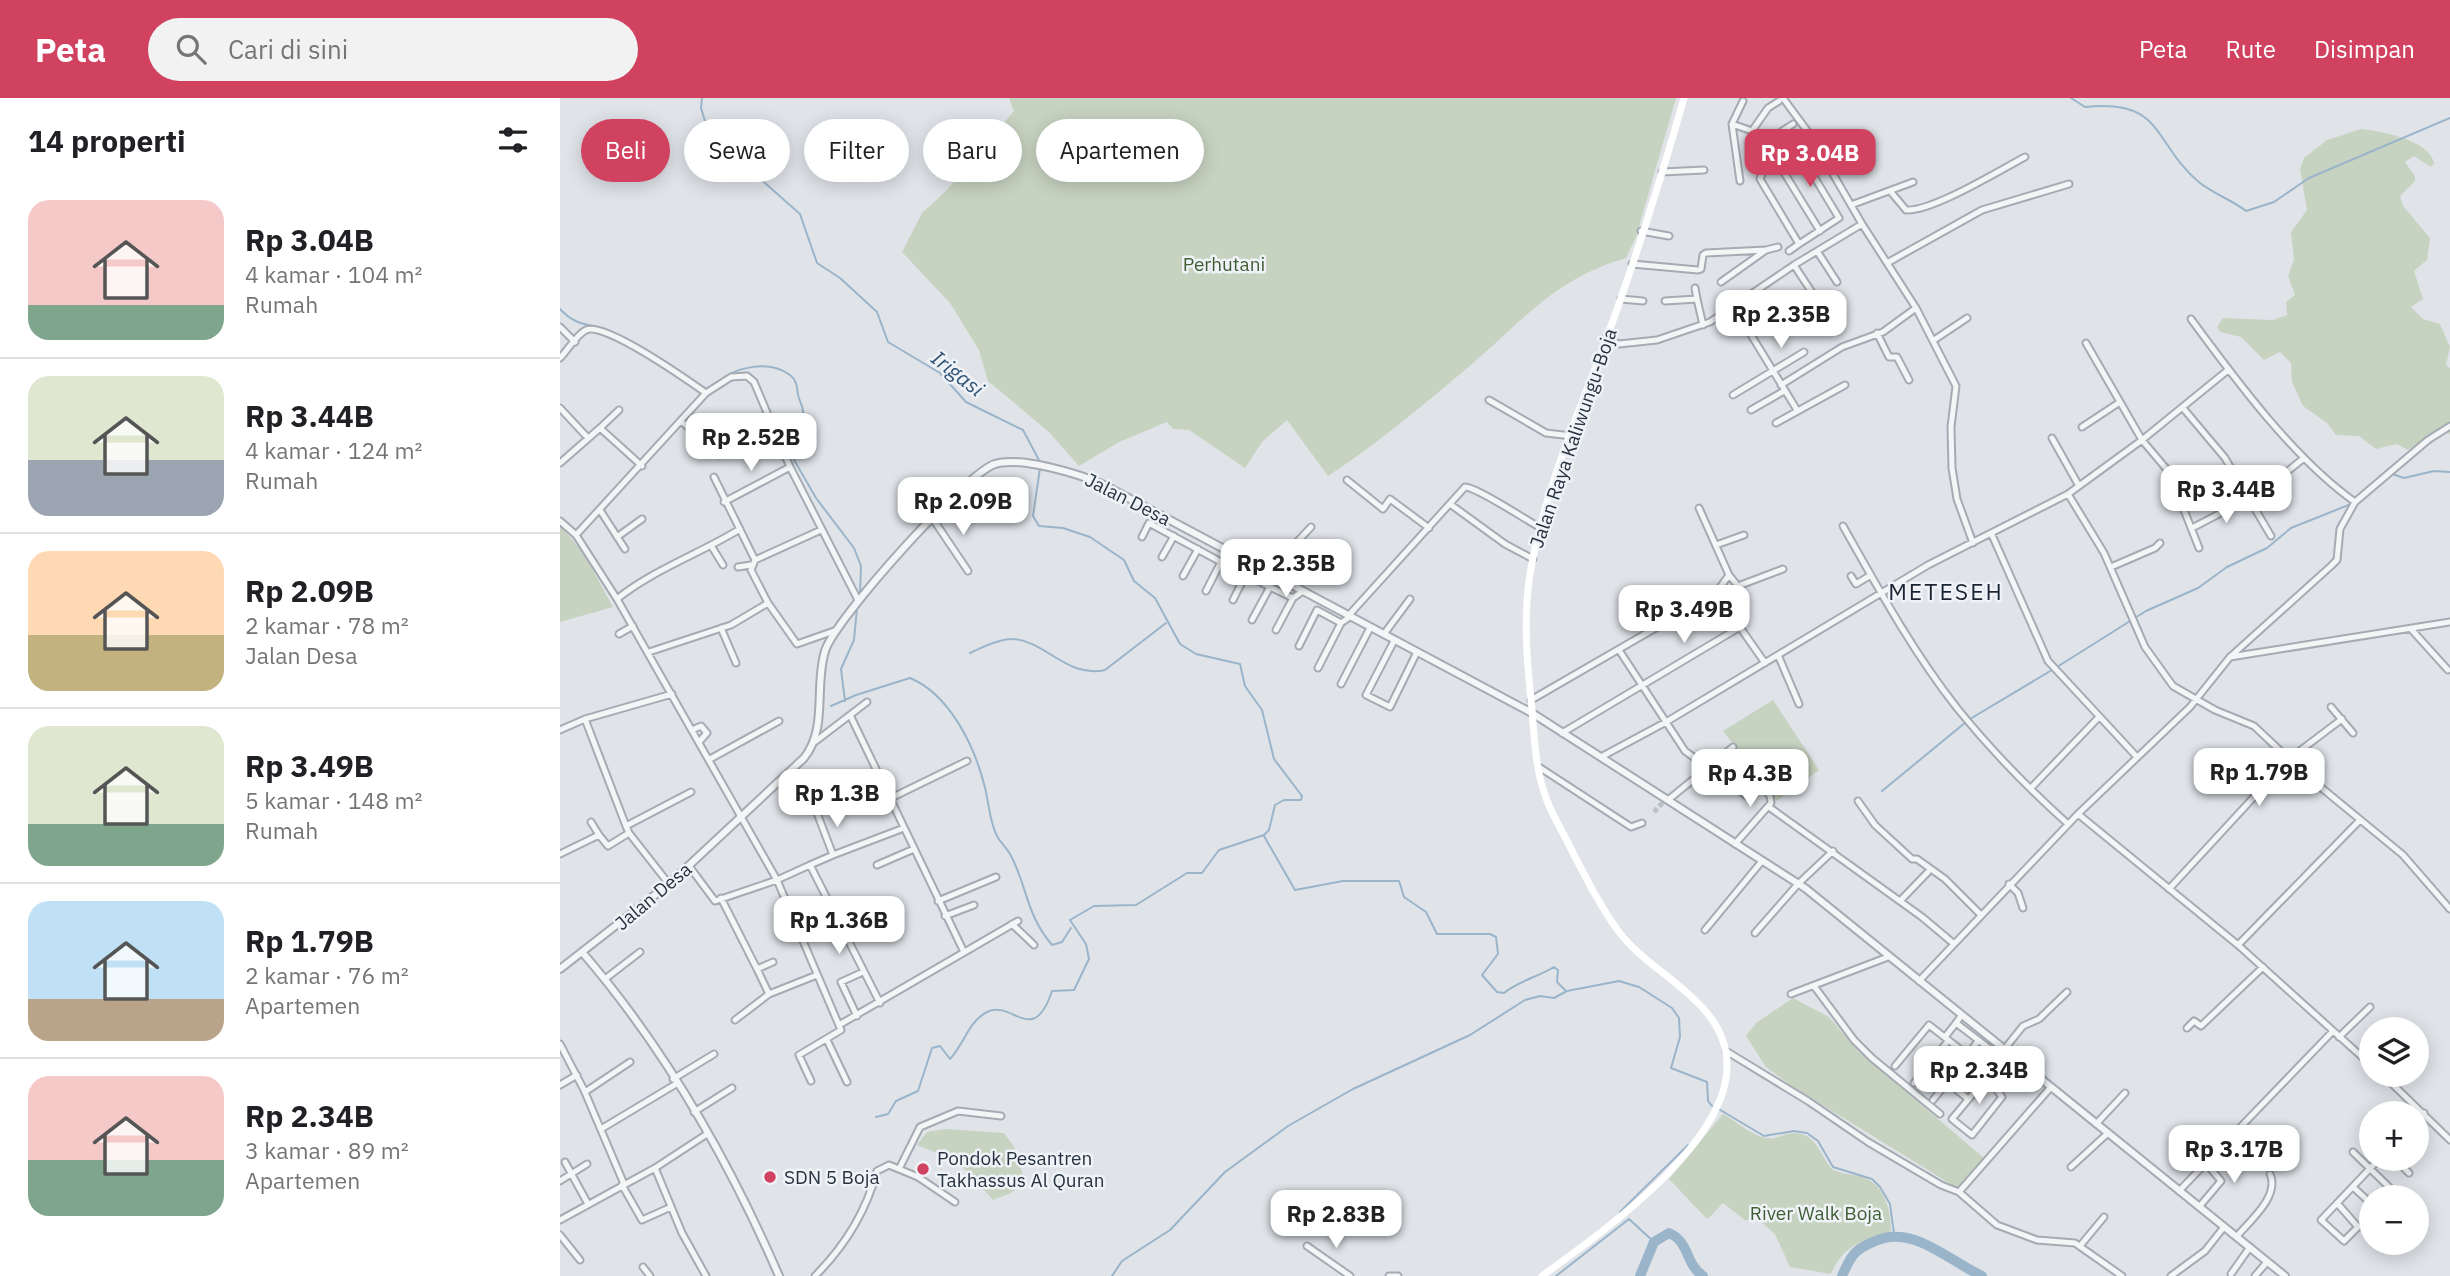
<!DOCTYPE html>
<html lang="id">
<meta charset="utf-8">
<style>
body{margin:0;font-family:"IBM Plex Sans",sans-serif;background:#f2f2f2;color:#202124;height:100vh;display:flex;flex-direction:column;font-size:26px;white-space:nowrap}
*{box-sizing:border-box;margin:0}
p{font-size:23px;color:#757577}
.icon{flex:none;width:38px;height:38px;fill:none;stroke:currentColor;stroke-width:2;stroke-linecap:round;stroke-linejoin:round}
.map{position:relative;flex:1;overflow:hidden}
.drawer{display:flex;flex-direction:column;background:#fff;width:560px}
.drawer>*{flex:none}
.hud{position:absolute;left:21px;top:21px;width:665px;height:63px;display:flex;gap:14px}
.controls{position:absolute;left:1799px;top:919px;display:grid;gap:14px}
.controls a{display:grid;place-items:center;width:70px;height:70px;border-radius:50%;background:#fff;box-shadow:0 4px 18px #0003;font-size:35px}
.price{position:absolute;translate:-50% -60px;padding:0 16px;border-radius:14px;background:#fff;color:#222;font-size:23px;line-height:46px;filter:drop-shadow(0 2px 4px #0008)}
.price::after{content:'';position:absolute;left:50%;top:42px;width:21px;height:16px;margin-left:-10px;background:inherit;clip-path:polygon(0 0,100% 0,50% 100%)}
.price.selected{background:#d14261;color:#fff}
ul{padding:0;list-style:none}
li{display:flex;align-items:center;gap:21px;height:175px;padding:0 28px}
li+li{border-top:2px solid #e0e0e0}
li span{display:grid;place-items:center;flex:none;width:196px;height:140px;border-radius:21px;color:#555}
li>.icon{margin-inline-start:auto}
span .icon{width:84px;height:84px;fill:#fffc;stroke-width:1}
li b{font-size:30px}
h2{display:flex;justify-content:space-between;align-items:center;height:84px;padding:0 28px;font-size:30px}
.pill{padding:0 24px;border-radius:32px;background:#fff;box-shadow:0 4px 18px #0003;font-size:24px;line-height:63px}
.pill.selected{background:#d14261;color:#fff}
header{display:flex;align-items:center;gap:42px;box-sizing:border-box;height:98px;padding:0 35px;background:#d14261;color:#fff}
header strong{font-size:33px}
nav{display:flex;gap:38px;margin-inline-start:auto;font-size:24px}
.search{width:490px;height:63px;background:#f2f2f2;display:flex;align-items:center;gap:18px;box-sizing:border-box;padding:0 24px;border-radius:38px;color:#757577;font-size:26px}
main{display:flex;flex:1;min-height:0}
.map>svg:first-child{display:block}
</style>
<header>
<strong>Peta</strong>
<div class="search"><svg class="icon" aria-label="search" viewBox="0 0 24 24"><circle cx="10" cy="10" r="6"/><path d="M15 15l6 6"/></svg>Cari di sini</div>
<nav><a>Peta</a><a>Rute</a><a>Disimpan</a></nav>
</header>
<main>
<section class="drawer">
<h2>14 properti<svg class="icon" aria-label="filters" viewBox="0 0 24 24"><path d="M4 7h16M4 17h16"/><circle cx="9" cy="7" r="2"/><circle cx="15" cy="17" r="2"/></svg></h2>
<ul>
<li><span style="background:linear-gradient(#f6c9c9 75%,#7fa58c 0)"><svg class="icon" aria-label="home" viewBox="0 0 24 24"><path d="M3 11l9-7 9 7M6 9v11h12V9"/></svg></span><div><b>Rp 3.04B</b><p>4 kamar · 104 m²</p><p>Rumah</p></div></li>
<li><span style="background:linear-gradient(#dfe7d0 60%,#9aa5b1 0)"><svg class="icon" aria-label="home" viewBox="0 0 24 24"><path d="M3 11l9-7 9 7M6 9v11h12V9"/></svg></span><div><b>Rp 3.44B</b><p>4 kamar · 124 m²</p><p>Rumah</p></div></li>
<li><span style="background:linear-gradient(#ffd9b3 60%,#c2b280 0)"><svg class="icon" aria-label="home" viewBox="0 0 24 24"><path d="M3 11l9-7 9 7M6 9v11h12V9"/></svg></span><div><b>Rp 2.09B</b><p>2 kamar · 78 m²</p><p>Jalan Desa</p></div></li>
<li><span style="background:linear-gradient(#dfe7d0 70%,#7fa58c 0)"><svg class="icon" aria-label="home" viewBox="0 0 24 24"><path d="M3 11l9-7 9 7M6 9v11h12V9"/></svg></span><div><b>Rp 3.49B</b><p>5 kamar · 148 m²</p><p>Rumah</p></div></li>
<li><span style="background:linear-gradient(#bfe0f5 70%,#b9a48a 0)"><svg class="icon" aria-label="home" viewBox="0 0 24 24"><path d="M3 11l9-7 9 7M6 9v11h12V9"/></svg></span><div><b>Rp 1.79B</b><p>2 kamar · 76 m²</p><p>Apartemen</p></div></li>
<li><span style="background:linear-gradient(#f6c9c9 60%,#7fa58c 0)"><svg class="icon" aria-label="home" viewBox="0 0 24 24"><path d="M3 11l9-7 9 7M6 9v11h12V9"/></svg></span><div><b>Rp 2.34B</b><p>3 kamar · 89 m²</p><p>Apartemen</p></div></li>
</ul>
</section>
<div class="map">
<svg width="1890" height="1178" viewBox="0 0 1890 1178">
<rect width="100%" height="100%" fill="#e0e4e9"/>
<path fill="#c7d3c1" d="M449,0h667l-40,139 -10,21c-74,22 -104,64 -160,111 -45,38 -89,75 -138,107l-41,-56 -25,22 -17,26 -56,-38 -16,-1 -6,-7 -48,20 -40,24 -30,-34 -61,-51 -9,-31 -29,-47 -48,-51 20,-39 25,-23 67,-79z
M1801,31c21,2 68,11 73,34l-3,4 -17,-11 -9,6 10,14v5l-15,15 3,10 27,32 -3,22 -13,11 9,28 -12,8 12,12 17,5 10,23 -4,18 4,3v66l-11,-4 -31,20 -11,-6 -21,5 -17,-13 -23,-1 -9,-12 -24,-17 -11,-24 -1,-19 -11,-11 -16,8 -23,-23 -21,-5 -3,-5 6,-9 50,2 14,-5 -1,-13 9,-7 -7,-19 6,-16 -3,-28 16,-22 -7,-41 4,-11 23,-18z
M0,427l24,29 29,53 -53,15z
M1213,602l46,70 -42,31 -54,-70z
M1233,900l36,19 29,34 126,107 -27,30 -167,-103 -24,-18 -20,-31 10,-13z
M1163,1016c13,7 29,22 44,24 10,2 17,-5 27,-5 22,0 26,22 38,36 9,5 18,5 28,7 24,7 31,33 31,56 -29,7 -49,15 -60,42l-41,-7 -15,-33 -22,-19 -7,6 -23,-18 -14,15h-3l-37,-39z
M385,1031l59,4 10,14 11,34 -14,12 -18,7 -36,-39 -40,-16 10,-13z"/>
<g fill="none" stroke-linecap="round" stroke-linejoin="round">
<path stroke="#9ab4ca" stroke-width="2" d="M142,0l-1,10 4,13 24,8 25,18 -4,17 6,11 44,39 17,49 23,15 37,34 11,30 52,31 26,29 57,28 17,32
M1511,0l14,9c80,-9 68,38 115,76 14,11 32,17 46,28l28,-9 35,-24 141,-60
M0,211c21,23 36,11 57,26
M83,251l22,13
M159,284c16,-16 51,-22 71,-7 7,5 7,13 8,20 3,11 7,13 4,26l-20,5 -4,6 38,66 38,50 7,18 -1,29
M138,287l11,5
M1832,376l12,4 30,-7 16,1
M410,555c11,-5 28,-14 41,-14 33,0 56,40 94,31l61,-47
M1497,569l89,-56 52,-23 29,-21 40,-19 24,-20 60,-24
M285,603l-4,-32 13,-29 3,-32
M271,608l25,-11 54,-17c39,16 64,67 74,106 5,17 5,37 13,52 3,6 9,11 13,18 18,33 15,59 42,91l10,-3 9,-14
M1410,621l82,-49
M1322,693l84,-69
M704,738l31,54 48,-9h56l5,16 22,15 11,22h53l6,3 2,17 -16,21 15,17 7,1c14,-12 34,-16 50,-26l4,3 -1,12 8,8
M1157,1010l47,28 30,-5 13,2 11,8 15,26 39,12 8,8 10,17 4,30
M316,1019l12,-3 8,-13 22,-10 14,-43 8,-2 10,13c14,-15 19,-38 37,-47 25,-13 46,36 65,-21l22,-1 15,-31 -3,-15 -16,-24 24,-14 42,-1 51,-32h15l17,-23 45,-15 5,-5 6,-25 9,-5h17l1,-4 -28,-37 -12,-49 -17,-24 -5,-22 -44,-10 -16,-10 -25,-46 -21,-17 -10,-21 -34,-23 -27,-9 -24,-2 -6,-10 7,-48
M1060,1114l68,-67
M552,1178l10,-15 48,-31 55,-58 63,-46 65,-37 117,-54 55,-35 15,-4 14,2 13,-7 52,-10 20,6 33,21 7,10 1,19 -9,31 36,14 1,19 4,5
M996,1178l73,-57 25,23"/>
<path stroke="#9ab4ca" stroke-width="10" d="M1080,1178l14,-34 15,-9c21,9 16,31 34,43
M1282,1178c8,-18 11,-26 31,-34 39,-19 74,18 109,34"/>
<path stroke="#bbc1c7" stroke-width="5" stroke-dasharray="5 2.5" stroke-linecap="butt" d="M1094,714l12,-13"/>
<defs>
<path id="minor" d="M1223,0l28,38 51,88
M1219,3l-11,7 -16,23 13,35 49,-26
M1172,26l11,-23
M1198,49l35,-23
M1217,63l43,70
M1205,68l-5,13 39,65 40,-26 -41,-68
M1102,74l42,-2
M1180,83l-8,-57 20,7
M1331,94l15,18c26,2 94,-40 119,-53
M1291,107l62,-23
M1081,133l28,5
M1206,152l12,-3
M1229,153l10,-7
M1257,153l20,31
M1327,165l95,-53 87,-26
M1072,166l66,6 3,-1 2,-14 3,-2 60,-3 -45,32
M1234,167l21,32
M1195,195l15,25
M1061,201l22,2
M1137,201l6,26
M1105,203l32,-2 -2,-11
M1174,209l63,103
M1631,221c44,60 103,140 164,183l73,-62 22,-14
M0,229l15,15
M1317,235l12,24h8l12,23
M1046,240l13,6 38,-4 53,-18 84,-57 68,-41 54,84 40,78 -5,41 1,41 5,31 16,44
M1374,242l33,-22
M1526,245l56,97 27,32 30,76
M0,260c8,-8 16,-23 26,-28 18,-9 103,51 120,63
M1221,287l61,-38 41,-15 33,-24
M1173,297l71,-43
M929,302l57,33 26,3
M0,310l28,30
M1623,310l42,50 46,78
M1191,312l33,-19
M122,324l37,33
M1216,325l69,-38
M1522,329l38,-25
M40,330l19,-18
M1492,340l27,48
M0,365l40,-35 42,38
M154,379l41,83
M787,382l36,29 7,-10 39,29
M1508,396l36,59 41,94 28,39 42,24 39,16 52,49 97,80 47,54
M164,404l66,-35
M890,406l55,40 28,15
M1139,410l30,67 9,11 45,-17
M40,412l25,39
M373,421l35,52
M0,423l16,14 41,64 160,281 64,150 -42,25 12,26
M1283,428c35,62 70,126 114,182 33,41 72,81 111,116
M1632,430l25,-13 42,-30 24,-10 21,-17
M16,437l130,-142 25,-16 16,-1 7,6 36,85 68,133
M1432,437l56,126 89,96
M57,439l25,-18
M582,439l7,-14 72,39
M1156,447l28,-10
M152,449l11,18
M602,459l12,-21
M178,469l13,-2
M1551,469l44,-19 5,-5
M707,476l44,-47
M623,478l15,-27
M1291,478l5,8 15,-9
M646,493l15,-29 49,25
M1156,495l49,70
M57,501c34,-28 84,-46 123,-70
M673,502l13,-26
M208,505l-17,-33 4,-10 66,-30
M789,517l116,-128c11,0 60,32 74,40
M692,522l18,-33 23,11
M161,530l15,35
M1851,531l37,41
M716,532l17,-32 10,-7
M59,536l14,-8
M824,536l26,-35
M834,543l-28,54 24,12 27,-55
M739,548l18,-36 24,13 10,-7
M1059,552l66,101 62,45 15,-10
M89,554l82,-27 37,-22 29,41 37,-13
M1218,557l21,49
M1670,559l220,-35
M758,570l23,-45
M781,586l29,-56
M971,602l185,-107 13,-18
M1771,609l22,26
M291,619l112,233
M25,621l41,107 65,-34
M0,632l25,-11 87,-25
M132,632l9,-4 6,7 -8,9
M1002,635l178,-106
M256,643l51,-39
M1041,659l65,-35 262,-157 140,-71 74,-54 86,-70
M150,661l69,-38
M979,669l92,60 11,-4
M234,672l23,43 16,42 -23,10 70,138
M1471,690l67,-70
M331,700l76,-37
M1108,702l65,-53
M1298,703l17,24 37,34h5l28,20 35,35
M253,707l68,-28
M1209,709l153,110 31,26
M1518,716l160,131 133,120
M31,724l8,13
M69,735l40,51
M1175,746l36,-41 -1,-7 -18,-23
M0,756l39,-19 9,11 21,-13 -3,-7
M273,757l71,-27
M317,767l37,-16
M129,768l26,35 62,-21 33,-15
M1449,786l9,9 5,15
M1609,791l120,-130 53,-40
M161,800l36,71
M378,803l58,-24
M1340,803l28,-29
M385,818l29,-11
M452,826l22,21
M1145,832l57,-69
M1195,835l43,-49 35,-33
M1678,847l122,-125
M45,881l35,-27
M1359,883l159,-167 112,-107 40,-50 101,-91 6,-6 3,-31 15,-27
M1254,888l40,54 18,18 68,56
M209,896l-12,-25 16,-7
M1231,896l97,-37
M297,918l-16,-34 22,-10
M1401,918l-5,7 43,33 24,-30 16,-7 28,-27
M175,922l34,-26 48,-19
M279,927l179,-104
M1627,930l7,-7 7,5 62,-59
M1385,939l11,-14
M1779,939l31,-30
M267,942l20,42
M0,946l24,46 40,94
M1166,953l82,50 60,41 73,43 18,7 38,33 40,15 38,3 47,33
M1335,968l34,-41 55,43 3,9 15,20 -30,38 -20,-16 35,-42
M1368,969l17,13
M1822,976l68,66
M113,981l41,-25
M1389,982h-4v5l5,-1 -1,-4 29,-39
M1354,985l34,-42
M1390,986l18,15
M0,987l17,-10
M25,994l45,-30
M1373,1002l12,-15
M134,1014l38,-24
M1857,1023l7,-8
M1536,1026l29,-31
M41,1031l75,-45
M1810,1037l1,1
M1793,1054l37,36
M1834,1060l15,15
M5,1064l23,42
M1511,1069l37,-34
M95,1070l27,65 24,43
M339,1071l21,-42 38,-16 43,5
M0,1083l27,-17
M62,1087l20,35 29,-13
M1793,1089l13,12
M1619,1093l154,-160
M1399,1094l92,-105
M1777,1105l21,24 -14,14 -23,-21 1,-1 58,-61
M1639,1109l22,-26 -15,-18
M0,1122l95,-52 52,-34
M0,1137l20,25
M1677,1138c13,-15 43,-40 33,-62
M747,1148l43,30
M1520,1148l24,-29
M83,1169l7,9
M1671,1176l19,-27
M255,1178c30,-30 51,-64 62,-105l12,-6 29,12 37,25
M829,1178h9
M1611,1178l34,-25 19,-24
M1695,1178l12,-14"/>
<path id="tertiary" d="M22,854c82,95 147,209 197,324
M0,871l109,-85 135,-126c24,-30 10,-71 21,-107 9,-31 142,-179 170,-187 25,-8 85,10 109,21l428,228 273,175 480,388"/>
</defs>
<use href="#minor" stroke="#a5abb3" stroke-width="9"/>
<use href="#tertiary" stroke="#a5abb3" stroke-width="10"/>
<use href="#minor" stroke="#f3f5f7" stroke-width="5"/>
<use href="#tertiary" stroke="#f3f5f7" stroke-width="6"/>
<path stroke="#fff" stroke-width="7" d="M982,1178c59,-43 187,-132 185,-212 -1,-63 -75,-88 -108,-132 -25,-34 -43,-75 -63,-112 -20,-36 -21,-71 -24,-111 -5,-45 -9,-91 -2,-135 15,-92 61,-188 91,-276 23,-66 44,-133 63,-200"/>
</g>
<g fill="#d14261" stroke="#eff3f7" stroke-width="2.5">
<circle cx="363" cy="1071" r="7"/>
<circle cx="210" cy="1079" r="7"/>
</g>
<g text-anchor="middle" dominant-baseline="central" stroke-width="5" stroke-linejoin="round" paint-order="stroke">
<g font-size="19" fill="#3f5d35" stroke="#eff3f7">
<text x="664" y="166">Perhutani</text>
<text x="1256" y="1115">River Walk Boja</text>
</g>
<g font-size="19" fill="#283341" stroke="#eff3f7">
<text transform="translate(1013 340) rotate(-71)">Jalan Raya Kaliwungu-Boja</text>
<text transform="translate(568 401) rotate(27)">Jalan Desa</text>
<text transform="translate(93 798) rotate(-40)">Jalan Desa</text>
</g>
<g font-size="19" fill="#283341" stroke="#eff3f7" text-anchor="start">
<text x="377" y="1060">Pondok Pesantren<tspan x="377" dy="22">Takhassus Al Quran</tspan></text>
<text x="224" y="1079">SDN 5 Boja</text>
</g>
<g font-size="21" font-style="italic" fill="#315476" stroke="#eff3f7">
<text transform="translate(398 275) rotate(38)">Irigasi</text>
</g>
<g font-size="23" letter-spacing="2" fill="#1a2432" stroke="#eff3f7">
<text x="1386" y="493">METESEH</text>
</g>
</g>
</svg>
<div class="controls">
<a><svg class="icon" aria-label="layers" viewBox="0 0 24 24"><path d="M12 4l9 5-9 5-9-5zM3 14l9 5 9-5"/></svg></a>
<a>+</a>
<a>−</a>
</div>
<b class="price selected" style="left:1250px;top:91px">Rp 3.04B</b>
<b class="price" style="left:1221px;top:252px">Rp 2.35B</b>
<b class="price" style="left:191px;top:375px">Rp 2.52B</b>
<b class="price" style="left:1666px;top:427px">Rp 3.44B</b>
<b class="price" style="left:403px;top:439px">Rp 2.09B</b>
<b class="price" style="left:726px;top:501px">Rp 2.35B</b>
<b class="price" style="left:1124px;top:547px">Rp 3.49B</b>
<b class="price" style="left:1699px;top:710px">Rp 1.79B</b>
<b class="price" style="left:1190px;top:711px">Rp 4.3B</b>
<b class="price" style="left:277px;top:731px">Rp 1.3B</b>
<b class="price" style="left:279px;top:858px">Rp 1.36B</b>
<b class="price" style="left:1419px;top:1008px">Rp 2.34B</b>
<b class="price" style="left:1674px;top:1087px">Rp 3.17B</b>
<b class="price" style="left:776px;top:1152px">Rp 2.83B</b>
<div class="hud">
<a class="pill selected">Beli</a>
<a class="pill">Sewa</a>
<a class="pill">Filter</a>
<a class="pill">Baru</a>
<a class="pill">Apartemen</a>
</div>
</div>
</main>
